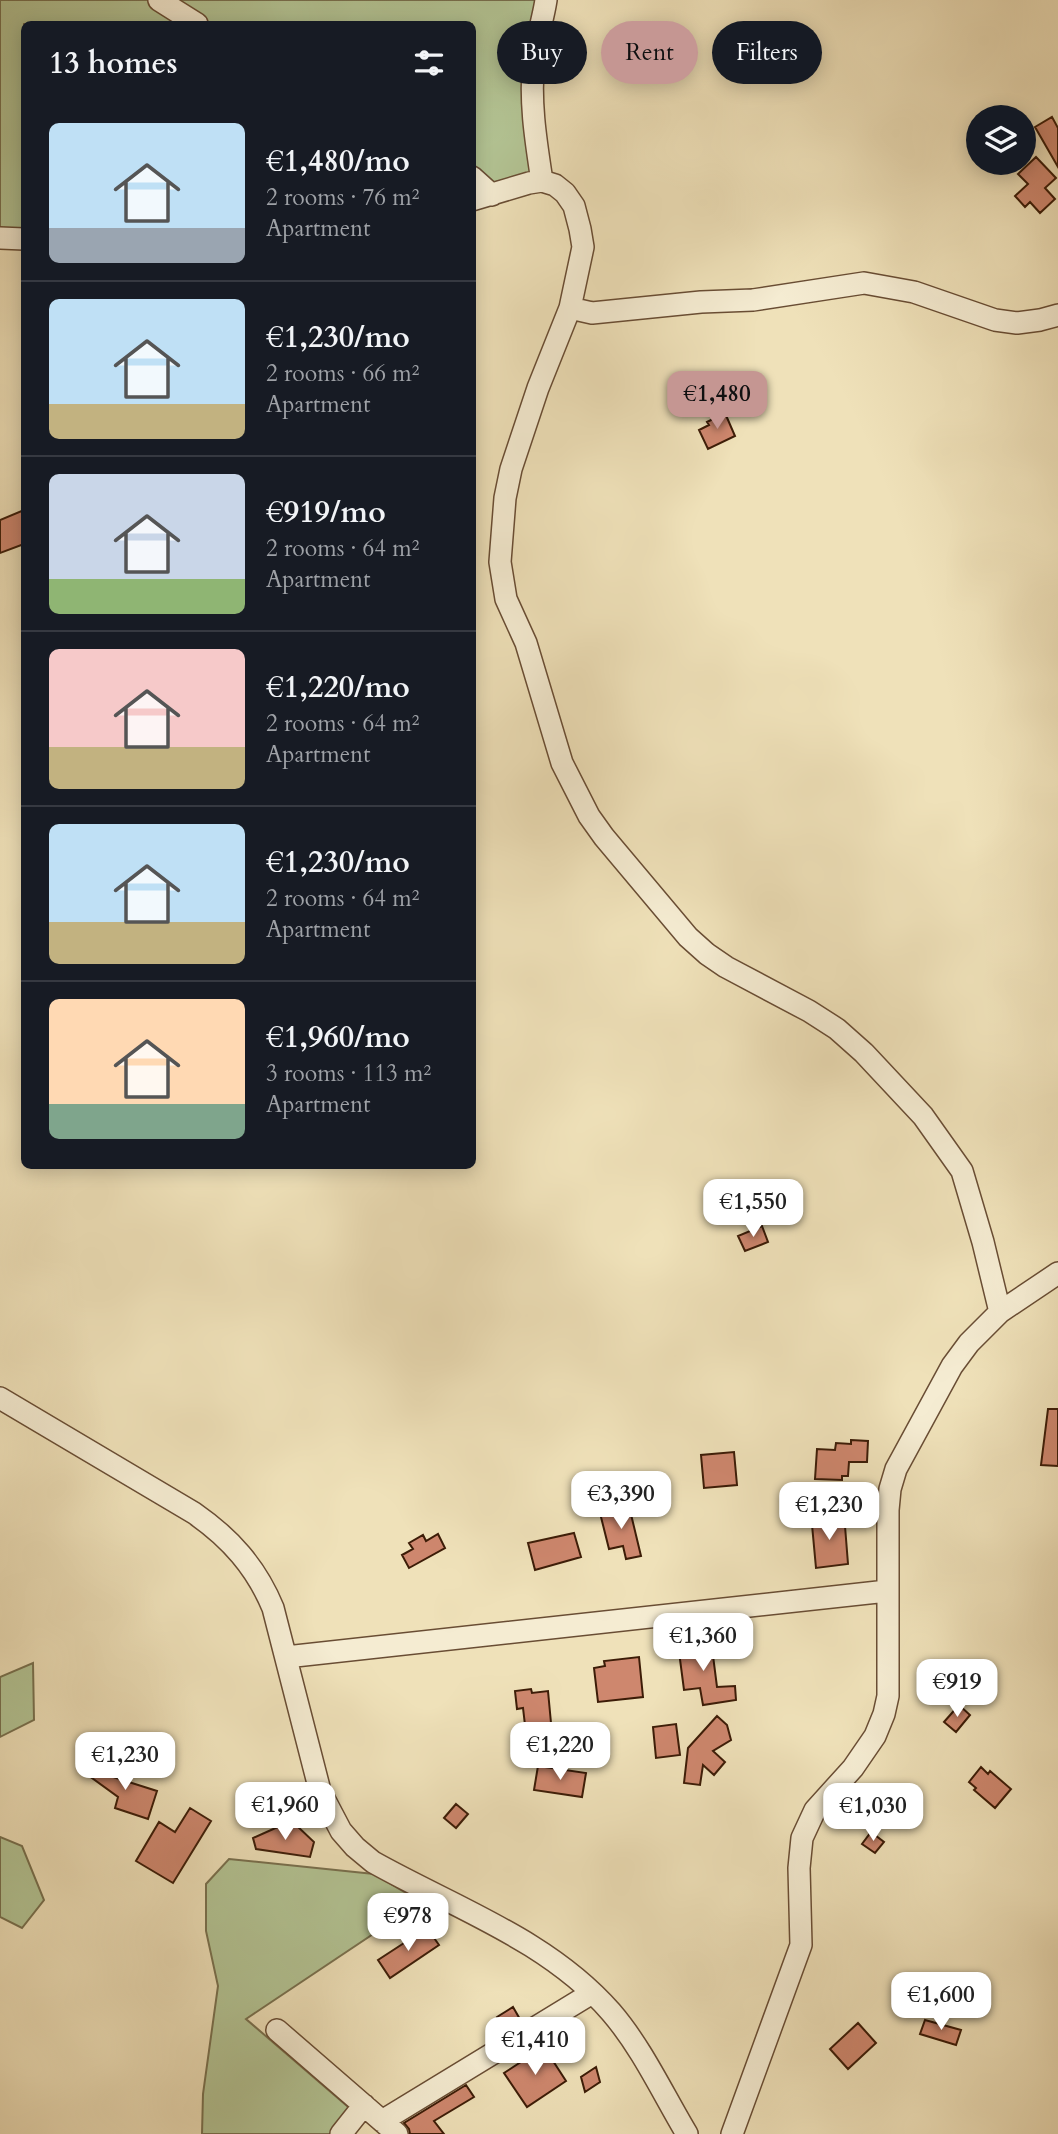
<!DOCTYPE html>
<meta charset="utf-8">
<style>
body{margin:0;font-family:Cardo,serif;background:#20242c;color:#f1f3f6;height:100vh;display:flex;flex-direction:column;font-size:26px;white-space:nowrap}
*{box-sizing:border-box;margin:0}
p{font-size:23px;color:#9ea1a6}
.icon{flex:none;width:38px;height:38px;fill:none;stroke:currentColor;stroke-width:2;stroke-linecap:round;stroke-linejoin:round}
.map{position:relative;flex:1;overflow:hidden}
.details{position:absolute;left:21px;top:21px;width:455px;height:1148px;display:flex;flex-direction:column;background:#171b24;border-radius:10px;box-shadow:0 4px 18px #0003}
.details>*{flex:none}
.hud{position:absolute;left:497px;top:21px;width:455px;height:63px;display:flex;gap:14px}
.fabs{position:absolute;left:966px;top:105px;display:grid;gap:14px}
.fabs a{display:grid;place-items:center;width:70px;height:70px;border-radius:50%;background:#171b24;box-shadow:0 4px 18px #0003;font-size:35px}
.price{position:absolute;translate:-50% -60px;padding:0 16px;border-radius:14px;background:#fff;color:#222;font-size:23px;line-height:46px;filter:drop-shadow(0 2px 4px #0008)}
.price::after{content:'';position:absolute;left:50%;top:42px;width:21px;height:16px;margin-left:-10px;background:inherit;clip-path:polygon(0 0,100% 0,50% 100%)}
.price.on{background:#c59692;color:#111}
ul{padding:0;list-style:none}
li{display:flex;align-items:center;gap:21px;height:175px;padding:0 28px}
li+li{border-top:2px solid #363941}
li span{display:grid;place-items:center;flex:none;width:196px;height:140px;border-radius:10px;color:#555}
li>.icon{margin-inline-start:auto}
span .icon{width:84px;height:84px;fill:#fffc;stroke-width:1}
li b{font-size:30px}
h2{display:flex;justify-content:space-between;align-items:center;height:84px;padding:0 28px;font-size:30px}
.chip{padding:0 24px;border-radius:32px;background:#171b24;box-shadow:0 4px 18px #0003;font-size:24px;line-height:63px}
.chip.on{background:#c59692;color:#111}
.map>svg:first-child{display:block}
</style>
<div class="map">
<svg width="1058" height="2134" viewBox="0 0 1058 2134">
<rect width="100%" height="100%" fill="#efe1b9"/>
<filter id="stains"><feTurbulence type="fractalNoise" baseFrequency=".00286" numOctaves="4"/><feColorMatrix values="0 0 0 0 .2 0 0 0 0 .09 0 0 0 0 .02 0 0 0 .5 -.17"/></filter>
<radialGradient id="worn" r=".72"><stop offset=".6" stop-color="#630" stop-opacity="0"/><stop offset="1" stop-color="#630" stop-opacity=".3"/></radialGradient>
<path fill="#b3c494" stroke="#78704e" stroke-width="2" d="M0,0h148l39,24h-163v206h-24z
M167,0h372l-13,60 4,113 -42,11 -15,-14 -1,-146h-266z
M33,1663l1,57 -34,17v-60z
M0,1837l22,9 22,54 -22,28 -22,-11z
M229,1859l145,15 47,28 -175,117 108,93 -18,22h-134l1,-40 15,-108 -12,-55v-47z"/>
<path fill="#ce876e" stroke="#3c1c07" stroke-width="2" d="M1052,117l6,11v39l-23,-40z
M1036,157l20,21 -11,10 10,11 -15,14 -10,-11 -5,5 -10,-11 13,-12 -10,-10z
M725,413l10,23 -27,13 -9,-19 10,-5 -2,-3z
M24,510v34l-24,9v-33z
M762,1226l6,16 -23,9 -7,-15z
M1048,1409h10v57l-17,-1z
M851,1440l17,1 -1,21h-18l-1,14h-6v4l-27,-1 2,-30 18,1 1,-7 15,1z
M734,1452l3,33 -33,3 -3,-33z
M629,1506l12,50 -15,3 -3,-13 -14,3 -9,-36z
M827,1512l1,15 17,-1 3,38 -32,4 -5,-54z
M574,1533l7,24 -46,13 -7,-27z
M438,1534l7,14 -36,20 -7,-13 11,-6 -4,-6 14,-8 3,6z
M711,1640l6,47 18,-1 1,14 -33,5 -3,-17 -16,2 -6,-46z
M639,1657l4,40 -45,5 -4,-34 11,-2 -1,-5z
M531,1689l1,4 16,-2 3,32 -26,2 -2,-17 -6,1 -2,-18z
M959,1705l11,10 -14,17 -12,-10z
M717,1716l10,9 4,15 -18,11 12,11 -11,13 -11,-10 -3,20 -16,-2 4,-35z
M676,1724l4,31 -24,3 -3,-31z
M103,1762l13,10 -3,5 44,14 -9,28 -33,-11 3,-11 -37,-27 1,-3 14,5z
M538,1766l48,7 -4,24 -48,-7z
M981,1767l7,7 2,-3 21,18 -16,19 -21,-18 2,-2 -7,-6z
M456,1804l12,10 -12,14 -12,-10z
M190,1808l21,13 -38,62 -37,-22 23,-39 16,10z
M296,1825l18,17 -4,15 -54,-8 -3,-11 27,-12 6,5z
M871,1832l13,10 -9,11 -13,-9z
M427,1928l12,17 -49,33 -12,-18z
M513,2007l8,14 -16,10 -8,-14z
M925,2020l36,10 -5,15 -36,-11z
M858,2023l18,20 -28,26 -18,-20z
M544,2047l22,34 -39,26 -23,-34z
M596,2067l4,15 -15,10 -4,-15z
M466,2085l8,12 -40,24 10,13h-34l-1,-5 -5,-6z"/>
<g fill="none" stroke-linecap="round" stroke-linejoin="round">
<defs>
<path id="minor" d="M159,0l38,24
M472,177l20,18
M542,181c-6,-39 -13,-82 -8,-121 2,-20 9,-40 12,-60
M472,200l57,-17 13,-2 13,4 10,8 9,13 6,23 3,18 -13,61 -32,80 -27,81 -6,29 -5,64 6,37 20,44 36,120 27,53 15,21 84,100 19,17 19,13 83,44 28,18 27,24 59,63 39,55 21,71 17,70
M0,238l24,1
M570,308l22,5 109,-11 52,-2 111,-17 50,9 81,28 22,3 23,-3 18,-5
M0,1398l194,115c36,25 62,54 79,95l47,183 21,40 14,16 18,15c82,46 175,78 238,150 31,36 52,82 76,122
M286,1657l601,-66
M277,2030l120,104
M382,2121l210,-128
M341,2134l23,-29
M732,2134l69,-189 -2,-77 3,-30 13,-28 38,-42 22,-32 9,-22 4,-18v-186l2,-21 6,-20 56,-103 17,-23 31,-31 58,-39"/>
</defs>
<use href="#minor" stroke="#694d34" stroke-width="24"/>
<use href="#minor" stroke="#f5ecd2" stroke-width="21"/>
</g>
<rect width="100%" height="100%" filter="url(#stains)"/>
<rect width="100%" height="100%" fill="url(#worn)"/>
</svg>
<div class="fabs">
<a><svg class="icon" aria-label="layers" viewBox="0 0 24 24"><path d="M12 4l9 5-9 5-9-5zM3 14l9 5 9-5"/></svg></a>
</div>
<b class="price on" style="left:717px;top:431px">€1,480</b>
<b class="price" style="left:753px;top:1239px">€1,550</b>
<b class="price" style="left:621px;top:1531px">€3,390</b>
<b class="price" style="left:829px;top:1542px">€1,230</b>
<b class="price" style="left:703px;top:1673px">€1,360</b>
<b class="price" style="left:957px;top:1719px">€919</b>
<b class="price" style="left:560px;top:1782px">€1,220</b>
<b class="price" style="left:125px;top:1792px">€1,230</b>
<b class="price" style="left:285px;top:1842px">€1,960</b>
<b class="price" style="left:873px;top:1843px">€1,030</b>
<b class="price" style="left:408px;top:1953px">€978</b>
<b class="price" style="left:941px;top:2032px">€1,600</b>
<b class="price" style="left:535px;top:2077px">€1,410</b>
<div class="hud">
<a class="chip">Buy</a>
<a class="chip on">Rent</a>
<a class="chip">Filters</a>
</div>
<section class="details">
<h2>13 homes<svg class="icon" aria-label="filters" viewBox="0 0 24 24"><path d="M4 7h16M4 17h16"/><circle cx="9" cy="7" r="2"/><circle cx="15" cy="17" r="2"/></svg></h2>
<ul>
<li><span style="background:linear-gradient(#bfe0f5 75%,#9aa5b1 0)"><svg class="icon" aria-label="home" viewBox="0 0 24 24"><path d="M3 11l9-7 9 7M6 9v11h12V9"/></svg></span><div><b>€1,480/mo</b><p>2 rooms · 76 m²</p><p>Apartment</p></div></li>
<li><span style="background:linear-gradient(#bfe0f5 75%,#c2b280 0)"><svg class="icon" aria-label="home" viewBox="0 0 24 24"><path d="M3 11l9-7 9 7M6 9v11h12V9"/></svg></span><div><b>€1,230/mo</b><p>2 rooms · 66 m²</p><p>Apartment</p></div></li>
<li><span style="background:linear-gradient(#c9d6e8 75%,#8fb573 0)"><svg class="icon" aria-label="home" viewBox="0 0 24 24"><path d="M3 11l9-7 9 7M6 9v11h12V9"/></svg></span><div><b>€919/mo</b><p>2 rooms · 64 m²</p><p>Apartment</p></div></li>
<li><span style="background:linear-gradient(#f6c9c9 70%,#c2b280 0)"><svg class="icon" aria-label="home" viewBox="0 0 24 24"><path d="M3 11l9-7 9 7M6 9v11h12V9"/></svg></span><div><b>€1,220/mo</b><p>2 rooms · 64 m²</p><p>Apartment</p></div></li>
<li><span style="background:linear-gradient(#bfe0f5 70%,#c2b280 0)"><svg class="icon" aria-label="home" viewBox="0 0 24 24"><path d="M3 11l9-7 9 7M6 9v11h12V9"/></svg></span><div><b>€1,230/mo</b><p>2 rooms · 64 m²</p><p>Apartment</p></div></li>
<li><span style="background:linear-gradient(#ffd9b3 75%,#7fa58c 0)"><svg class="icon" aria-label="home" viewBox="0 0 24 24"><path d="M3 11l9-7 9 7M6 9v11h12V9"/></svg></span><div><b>€1,960/mo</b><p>3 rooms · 113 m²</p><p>Apartment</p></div></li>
</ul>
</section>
</div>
